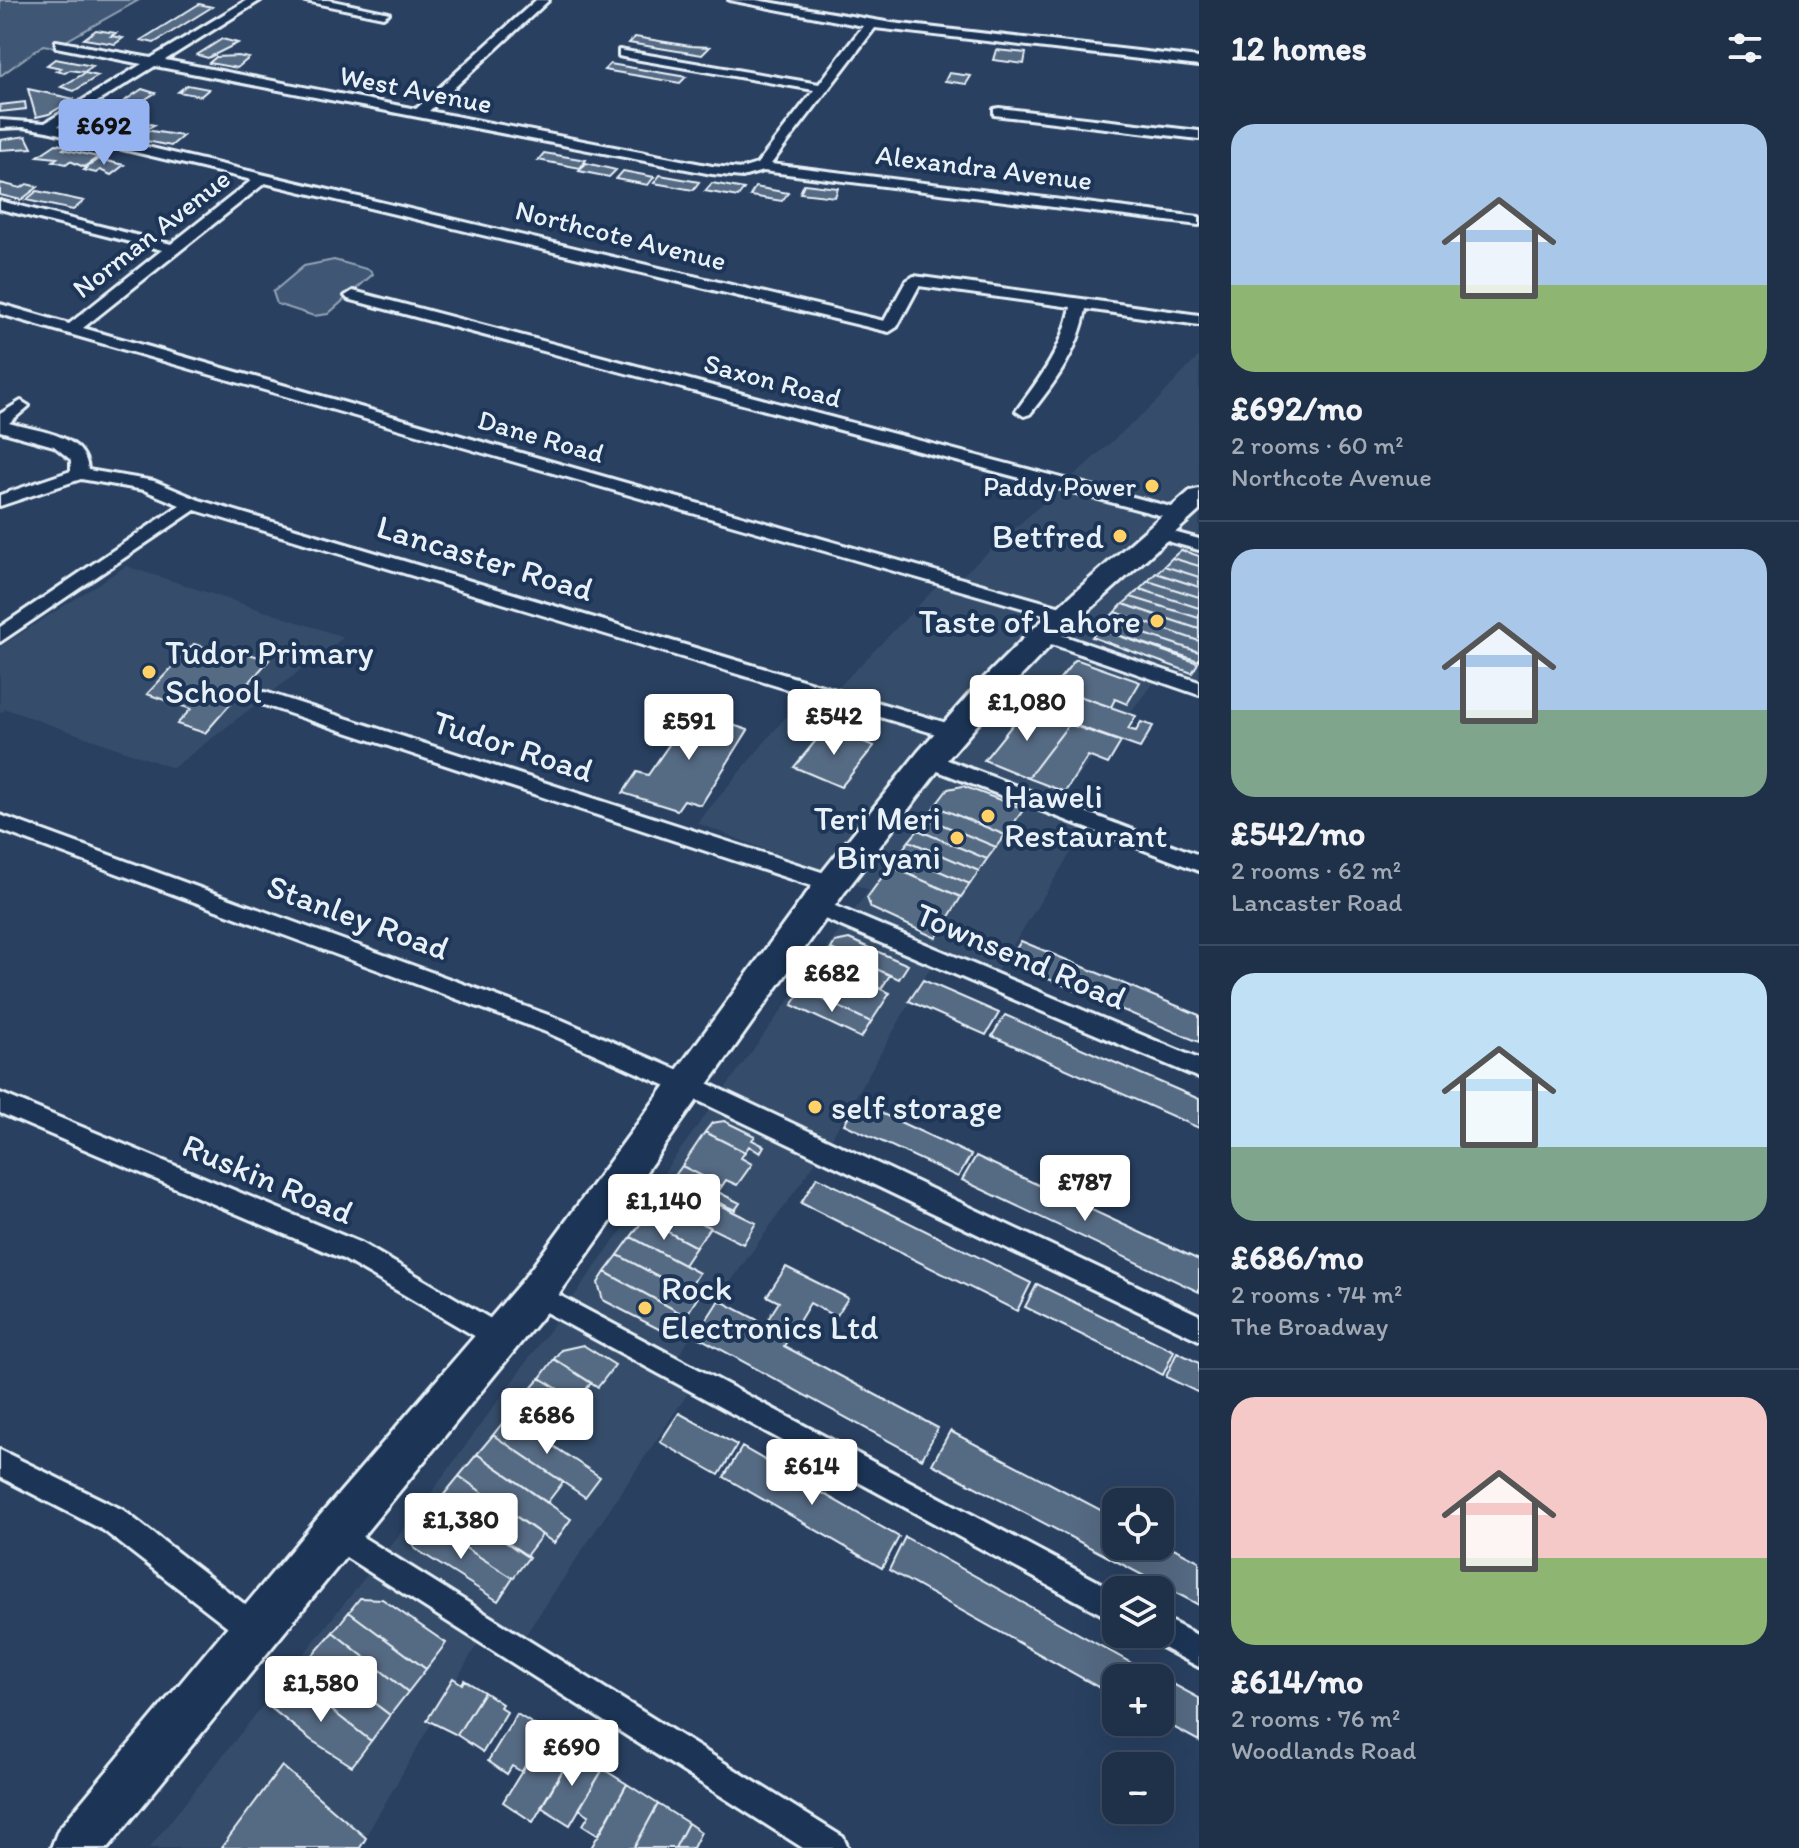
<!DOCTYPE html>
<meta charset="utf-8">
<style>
body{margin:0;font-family:Itim,sans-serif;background:#2c3c53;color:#f1f3f6;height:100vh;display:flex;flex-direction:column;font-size:30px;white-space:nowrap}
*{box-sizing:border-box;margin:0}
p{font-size:26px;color:#a1a9b4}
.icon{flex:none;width:44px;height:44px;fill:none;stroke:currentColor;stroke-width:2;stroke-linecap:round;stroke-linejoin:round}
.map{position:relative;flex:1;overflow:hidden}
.drawer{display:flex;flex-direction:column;background:#1f3049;width:600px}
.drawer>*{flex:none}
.buttons{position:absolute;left:1102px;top:1488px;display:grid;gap:16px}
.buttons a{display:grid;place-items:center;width:72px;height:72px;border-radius:16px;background:#1f3049;box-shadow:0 8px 32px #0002,0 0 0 2px #3c4b61;font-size:40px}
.price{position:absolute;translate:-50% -68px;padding:0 18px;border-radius:8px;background:#fff;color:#222;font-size:26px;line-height:52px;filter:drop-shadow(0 2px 4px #0008)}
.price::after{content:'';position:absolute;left:50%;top:48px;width:24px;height:18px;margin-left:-12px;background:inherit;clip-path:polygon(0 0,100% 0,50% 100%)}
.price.on{background:#95b2f1;color:#111}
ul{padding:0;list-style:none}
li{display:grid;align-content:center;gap:16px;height:424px;padding:0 32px}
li+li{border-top:2px solid #3c4b61}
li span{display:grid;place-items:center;height:248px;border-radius:24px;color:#555}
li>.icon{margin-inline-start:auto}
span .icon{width:144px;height:144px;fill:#fffc;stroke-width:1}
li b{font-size:34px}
h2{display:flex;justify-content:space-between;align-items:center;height:96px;padding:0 32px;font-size:34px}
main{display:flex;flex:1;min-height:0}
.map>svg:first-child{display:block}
</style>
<main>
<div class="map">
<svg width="1199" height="1848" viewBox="0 0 1199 1848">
<rect width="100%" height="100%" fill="#294061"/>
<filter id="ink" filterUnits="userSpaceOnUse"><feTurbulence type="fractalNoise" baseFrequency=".0125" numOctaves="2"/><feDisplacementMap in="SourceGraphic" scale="16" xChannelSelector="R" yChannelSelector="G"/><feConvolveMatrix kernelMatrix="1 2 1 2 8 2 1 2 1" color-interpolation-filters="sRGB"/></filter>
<g filter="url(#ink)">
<path fill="#364d6b" d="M1199,356v323l-4,7 -34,-12 -105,130 34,18 -98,157 -55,-23 -110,190 -152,214 25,15 -186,277 -32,-16 -123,212h-210l269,-337 451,-621 -172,-67 108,-129 26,1 114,-117 12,2 199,-178z
M126,566l218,71 -171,131 -167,-59 -6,4v-66z"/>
<path fill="#415774" stroke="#94a4b6" stroke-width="2" d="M0,0h139l-84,47 -12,-2 -43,31z
M334,260l36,10 3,4 -45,40 -14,2 -37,-12 -4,-12 31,-26z"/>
<path fill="#556a83" stroke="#e8f1f8" stroke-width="2" d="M199,4l13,3 -58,36 -13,-3z
M96,30l20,3 -5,3 12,2 -8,6 -31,-5z
M635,37l55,9 20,1 -8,8 -73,-12z
M222,39l16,4 -30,15 -11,-3z
M996,50l30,3 -2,11 -31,-4z
M238,56l11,2 -12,10 -28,-5 7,-6z
M55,59l38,7 -9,6 -14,-2 -5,3 -9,-2 5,-3 -14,-3z
M610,64l76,13 -6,6 -76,-13z
M85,73l13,3 -24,15 -13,-4z
M949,73l22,3 -5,8 -21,-3z
M187,85l22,4 -8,7 -23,-4z
M28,89l46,10 -25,15 -13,3z
M142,89l13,4 -28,18 -13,-3z
M25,102l1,7 -26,3v-7z
M120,116l-4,9 6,-1v4l-26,3 -1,-13z
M141,122l13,3 -9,5 38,6 -12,10 -49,-10z
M26,136l6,12 -32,2v-10z
M56,144l11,2 -4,3 35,8 -14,10 -14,-6 -4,3 -13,-3 4,-3 -19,-2z
M544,153l42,7 -6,8 -42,-8z
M98,159l26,6 -13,10 -11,-5 -4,3 -12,-3z
M586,163l30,7 -7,7 -30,-6z
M623,171l31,6 -6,8 -32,-6z
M660,175l39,7 -6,8 -39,-7z
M0,183l21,5 6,-4 11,3 -17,13 -21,-5z
M712,183l32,6 -6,8 -33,-6z
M804,184l34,4 -3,9 -35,-4z
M755,187l33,6 -6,8 -32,-5z
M37,191l47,10 -11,9 -47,-10z
M1181,550l18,6v10l-27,-8z
M1172,558l27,8v11l-35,-11z
M1164,566l35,11v10l-43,-14z
M1156,573l43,14v10l-51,-16z
M1148,581l51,16v11l-59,-19z
M1140,589l59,19v10l-68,-21z
M1131,597l68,21v11l-76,-25z
M1123,604l76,25v12l-84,-29z
M1115,612l84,29v11l-93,-31z
M1106,621l93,31v9l-100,-32z
M1099,629l99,34 -6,10 -100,-36z
M194,644l43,13 5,-5 27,8 -64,73 -28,-9 14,-15 -44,-15z
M1075,660h3l62,22 -13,22 -12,-5 -4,8 -58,-20z
M1045,684l91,32 -8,13 8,2 5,-9 12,4 -13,22 -114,-40z
M1026,708l43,16 -41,54 -44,-18z
M696,713l52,17 -47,75 -17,-5 -7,10 -54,-17 14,-21 11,3 27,-39 -12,-4 10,-15 17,5z
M1069,724l52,18 -13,22 -20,-8 -23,36 -37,-14z
M827,727l47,19 -33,41 -47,-20z
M963,786l61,23 -19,26 -70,-29 13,-17z
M935,806l70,29 -9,12 -70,-29z
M926,818l70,29 -9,12 -69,-29z
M918,830l69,29 -8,12 -70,-30z
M909,841l70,30 -9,13 -71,-30z
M899,854l71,30 -9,13 -71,-31z
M890,866l71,31 -25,41 -65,-30 -4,-10z
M849,939l59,26 -9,14 -68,-30 4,-7z
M1021,941l178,74v27l-191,-80z
M831,949l59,26 -9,14 -60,-25z
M821,964l69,29 -19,29 -68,-32z
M923,980l76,33 -13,22 -77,-34z
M803,990l68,32 -10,16 -69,-33z
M1005,1015l194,84v29l-207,-92z
M857,1102l114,53 -13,22 -114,-53z
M724,1121l31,15 -3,4 12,6 -4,7 -11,-7 -4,6 -40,-20 7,-9z
M705,1132l40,20 -4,6 11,6 -15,21 -11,-5 -4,6 -40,-20z
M976,1156l223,104v32l-237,-112z
M682,1166l40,20 -4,6 22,11 -5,7 -64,-29z
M817,1177l214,106 -14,28 -216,-108z
M671,1181l85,42 -13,21 -87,-43z
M656,1201l54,26 -14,20 -52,-28z
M644,1219l52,28 -12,18 -53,-28z
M631,1237l68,36 -12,19 -69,-37z
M618,1255l80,42 -12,19 -81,-44z
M786,1267l62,31 -12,19 -26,-14 -26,43 154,82 -16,31 -226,-123 23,-36 46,24 14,-22 -12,-6z
M605,1272l81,44 -14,20 -69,-36 -5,-17z
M1037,1284l137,67 -11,24 -138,-68z
M583,1345l32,20 -17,22 -44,-28 7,-9z
M1177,1352l22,11v30l-33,-16z
M554,1359l37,24 -14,18 -37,-23z
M540,1378l37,23 -17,23 -38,-25z
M522,1399l38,25 -14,17 -38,-25z
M679,1413l58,32 -18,30 -59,-33z
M508,1416l92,61 -15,20 -92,-62z
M950,1431l166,87v28h44v-5l39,20v44l-267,-141z
M493,1435l70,47 -16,21 -70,-49z
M742,1447l157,90 -17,31 -158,-91z
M477,1454l94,65 -17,24 -95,-67z
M459,1476l83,59 -16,21 -85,-58z
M441,1498l88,59 -16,21 -90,-57z
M423,1521l90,57 -15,23 -84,-53 -2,-14z
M905,1537l246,137 -1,4h-34v19l-227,-127z
M360,1598l22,1 64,44 -20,26 -77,-57z
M349,1612l77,57 -18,23 -75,-60z
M333,1632l75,60 -18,23 -78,-59z
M312,1656l78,59 -19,26 -78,-61z
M1158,1676l41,22v43l-39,-21z
M453,1678l9,6 2,-4 20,12 -27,43 -30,-15z
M293,1680l78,61 -19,25 -41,-26 -40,-32z
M484,1692l18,12 -2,3 7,5 -24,40 -26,-17z
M517,1714l29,18 -24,40 -10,-6 -5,8 -19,-13z
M546,1732l28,19 -41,71 -30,-20z
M574,1751l29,18 -33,56 -29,-18z
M282,1766l84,72 -6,10h-139z
M603,1769l24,15 -28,51 -16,-10 6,-10 -10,-6z
M627,1784l31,20 -24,44h-43z
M658,1804l30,19 -13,25h-41z
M688,1823l13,9 -8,16h-18z"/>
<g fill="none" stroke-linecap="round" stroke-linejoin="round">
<defs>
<path id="street" d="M247,0h14l-96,60 251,49 120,-109h13l-120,111 283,55 29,3 16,-5 57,-74 -191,-33 -4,-1v-6l200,34 44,-58 -134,-26h27l136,23 307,35v8l-324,-38 -104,136 428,53v8l-436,-54 -21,6 -30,-3 -557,-108 -97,60 826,195 22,-40 8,-5 285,39v10l-113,-16c-8,43 -30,72 -56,105l-6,2 -8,-5c25,-34 46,-61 55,-104l-152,-21 -22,41 -8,5 -624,-149 -182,145 992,283 2,4 -2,4h-14l-1061,-305v-10l69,20 93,-74 -162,-41v-8l171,43 81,-64 -205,-49 -24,-4 -23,1v-8l45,3 97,-59 -86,-17v-6l95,17z
M301,0h27l61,13 -6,4z
M999,108l200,23v8l-205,-24v-6z
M353,291l833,220 3,4 -3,4h-12l-826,-220 -3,-3z
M21,401l8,5 -20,17c28,8 77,11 79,47l66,11 45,19 761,227 3,5 -3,5h-14l-751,-227 -195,132v-15l180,-122 -36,-15 -63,-11 -81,27v-11l71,-24v-11l-17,-14 -54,-15v-17z
M1159,528l40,11v11l-46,-13 -3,-4 3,-4z
M1044,629l155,53v13l-162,-56 -2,-4 2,-4z
M265,692l575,186 3,6 -3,6h-16l-566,-187 -3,-5 3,-5z
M929,753l270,102v16l-277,-106 -3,-5 3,-5z
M0,815l562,205 134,58 503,237v25l-519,-248 -134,-60 -546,-202z
M816,898l383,161v19l-391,-166 -3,-6 3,-6z
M0,1093l361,150 147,86 4,8 -4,8 -9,4 -9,-4 -147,-86 -343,-146z
M536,1283l580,308v31l-589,-320 -4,-8 4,-8z
M0,1450l123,60 142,110 5,10 -5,10 -10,5 -10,-5 -142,-110 -103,-53z
M334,1519l509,318 5,11h-45l-479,-305 -4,-10 4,-10z
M1160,1616l39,20v31l-49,-26 -4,-7h14z"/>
<path id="primary" d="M1199,489v22l-145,131 -53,55 -61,71 -96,125 -294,414 -442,541h-57l7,-18 260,-312 204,-237 298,-406 98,-123 61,-69 55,-55 156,-137z"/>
</defs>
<use href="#street" stroke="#e8f1f8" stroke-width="6"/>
<use href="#primary" stroke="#e8f1f8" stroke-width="6"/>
<use href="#street" fill="#1d3557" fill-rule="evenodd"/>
<use href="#primary" fill="#1d3557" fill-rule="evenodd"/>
</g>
</g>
<g fill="#ffd166" stroke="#1d3557" stroke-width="3">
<circle cx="1152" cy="486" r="8"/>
<circle cx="1120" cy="536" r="8"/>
<circle cx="1157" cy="621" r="8"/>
<circle cx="149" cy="672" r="8"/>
<circle cx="988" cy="816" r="8"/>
<circle cx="957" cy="838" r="8"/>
<circle cx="815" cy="1107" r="8"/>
<circle cx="645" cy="1308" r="8"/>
</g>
<g text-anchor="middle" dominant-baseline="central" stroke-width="8" stroke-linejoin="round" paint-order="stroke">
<g font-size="28" fill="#e8f1f8" stroke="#1d3557">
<text transform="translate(416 89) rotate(11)">West Avenue</text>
<text transform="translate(984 167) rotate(7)">Alexandra Avenue</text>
<text transform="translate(151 233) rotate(-38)">Norman Avenue</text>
<text transform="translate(621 235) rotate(14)">Northcote Avenue</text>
<text transform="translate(773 380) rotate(15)">Saxon Road</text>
<text transform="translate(541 436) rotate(16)">Dane Road</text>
</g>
<g font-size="28" fill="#e8f1f8" stroke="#1d3557" text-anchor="end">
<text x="1136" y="486">Paddy Power</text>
</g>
<g font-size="34" fill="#e8f1f8" stroke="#1d3557" text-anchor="start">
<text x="1104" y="536" text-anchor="end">Betfred</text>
<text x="1141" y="621" text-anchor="end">Taste of Lahore</text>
<text x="165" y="652">Tudor Primary<tspan x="165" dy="39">School</tspan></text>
<text x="1004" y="796">Haweli<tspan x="1004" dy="39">Restaurant</tspan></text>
<text x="941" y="818" text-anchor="end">Teri Meri<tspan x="941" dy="39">Biryani</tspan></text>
<text x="831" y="1107">self storage</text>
<text x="661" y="1288">Rock<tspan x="661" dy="39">Electronics Ltd</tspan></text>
</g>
<g font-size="34" fill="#e8f1f8" stroke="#1d3557">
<text transform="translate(485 558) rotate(17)">Lancaster Road</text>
<text transform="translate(513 746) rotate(18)">Tudor Road</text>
<text transform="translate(358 917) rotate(20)">Stanley Road</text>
<text transform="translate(1021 956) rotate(23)">Townsend Road</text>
<text transform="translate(268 1179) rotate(23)">Ruskin Road</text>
</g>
</g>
</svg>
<div class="buttons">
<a><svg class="icon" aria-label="locate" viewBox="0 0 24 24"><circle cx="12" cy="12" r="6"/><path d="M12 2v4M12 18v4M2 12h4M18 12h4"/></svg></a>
<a><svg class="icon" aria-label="layers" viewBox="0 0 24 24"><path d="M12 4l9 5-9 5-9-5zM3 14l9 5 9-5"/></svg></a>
<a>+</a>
<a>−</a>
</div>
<b class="price on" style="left:104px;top:167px">£692</b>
<b class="price" style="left:1027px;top:743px">£1,080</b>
<b class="price" style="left:834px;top:757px">£542</b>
<b class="price" style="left:689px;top:762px">£591</b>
<b class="price" style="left:832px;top:1014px">£682</b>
<b class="price" style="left:1085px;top:1223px">£787</b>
<b class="price" style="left:664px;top:1242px">£1,140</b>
<b class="price" style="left:547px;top:1456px">£686</b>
<b class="price" style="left:812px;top:1507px">£614</b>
<b class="price" style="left:461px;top:1561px">£1,380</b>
<b class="price" style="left:321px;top:1724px">£1,580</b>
<b class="price" style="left:572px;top:1788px">£690</b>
</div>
<section class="drawer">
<h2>12 homes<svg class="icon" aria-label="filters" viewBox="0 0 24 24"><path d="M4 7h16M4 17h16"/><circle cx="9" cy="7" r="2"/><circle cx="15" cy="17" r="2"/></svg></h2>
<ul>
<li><span style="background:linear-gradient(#a9c7e8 65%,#8fb573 0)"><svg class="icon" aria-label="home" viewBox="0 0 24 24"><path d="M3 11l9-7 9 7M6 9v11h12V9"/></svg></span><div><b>£692/mo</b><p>2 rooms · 60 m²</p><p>Northcote Avenue</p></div></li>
<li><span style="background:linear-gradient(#a9c7e8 65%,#7fa58c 0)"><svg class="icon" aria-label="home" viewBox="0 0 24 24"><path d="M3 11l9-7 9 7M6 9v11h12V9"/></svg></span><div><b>£542/mo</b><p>2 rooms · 62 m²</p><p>Lancaster Road</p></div></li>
<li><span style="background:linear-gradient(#bfe0f5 70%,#7fa58c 0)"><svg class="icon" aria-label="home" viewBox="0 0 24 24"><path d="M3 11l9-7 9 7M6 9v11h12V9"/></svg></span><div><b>£686/mo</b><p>2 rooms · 74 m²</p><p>The Broadway</p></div></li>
<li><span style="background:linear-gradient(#f6c9c9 65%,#8fb573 0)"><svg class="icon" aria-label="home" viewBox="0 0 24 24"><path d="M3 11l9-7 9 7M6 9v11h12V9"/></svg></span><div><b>£614/mo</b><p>2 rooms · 76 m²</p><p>Woodlands Road</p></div></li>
</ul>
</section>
</main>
